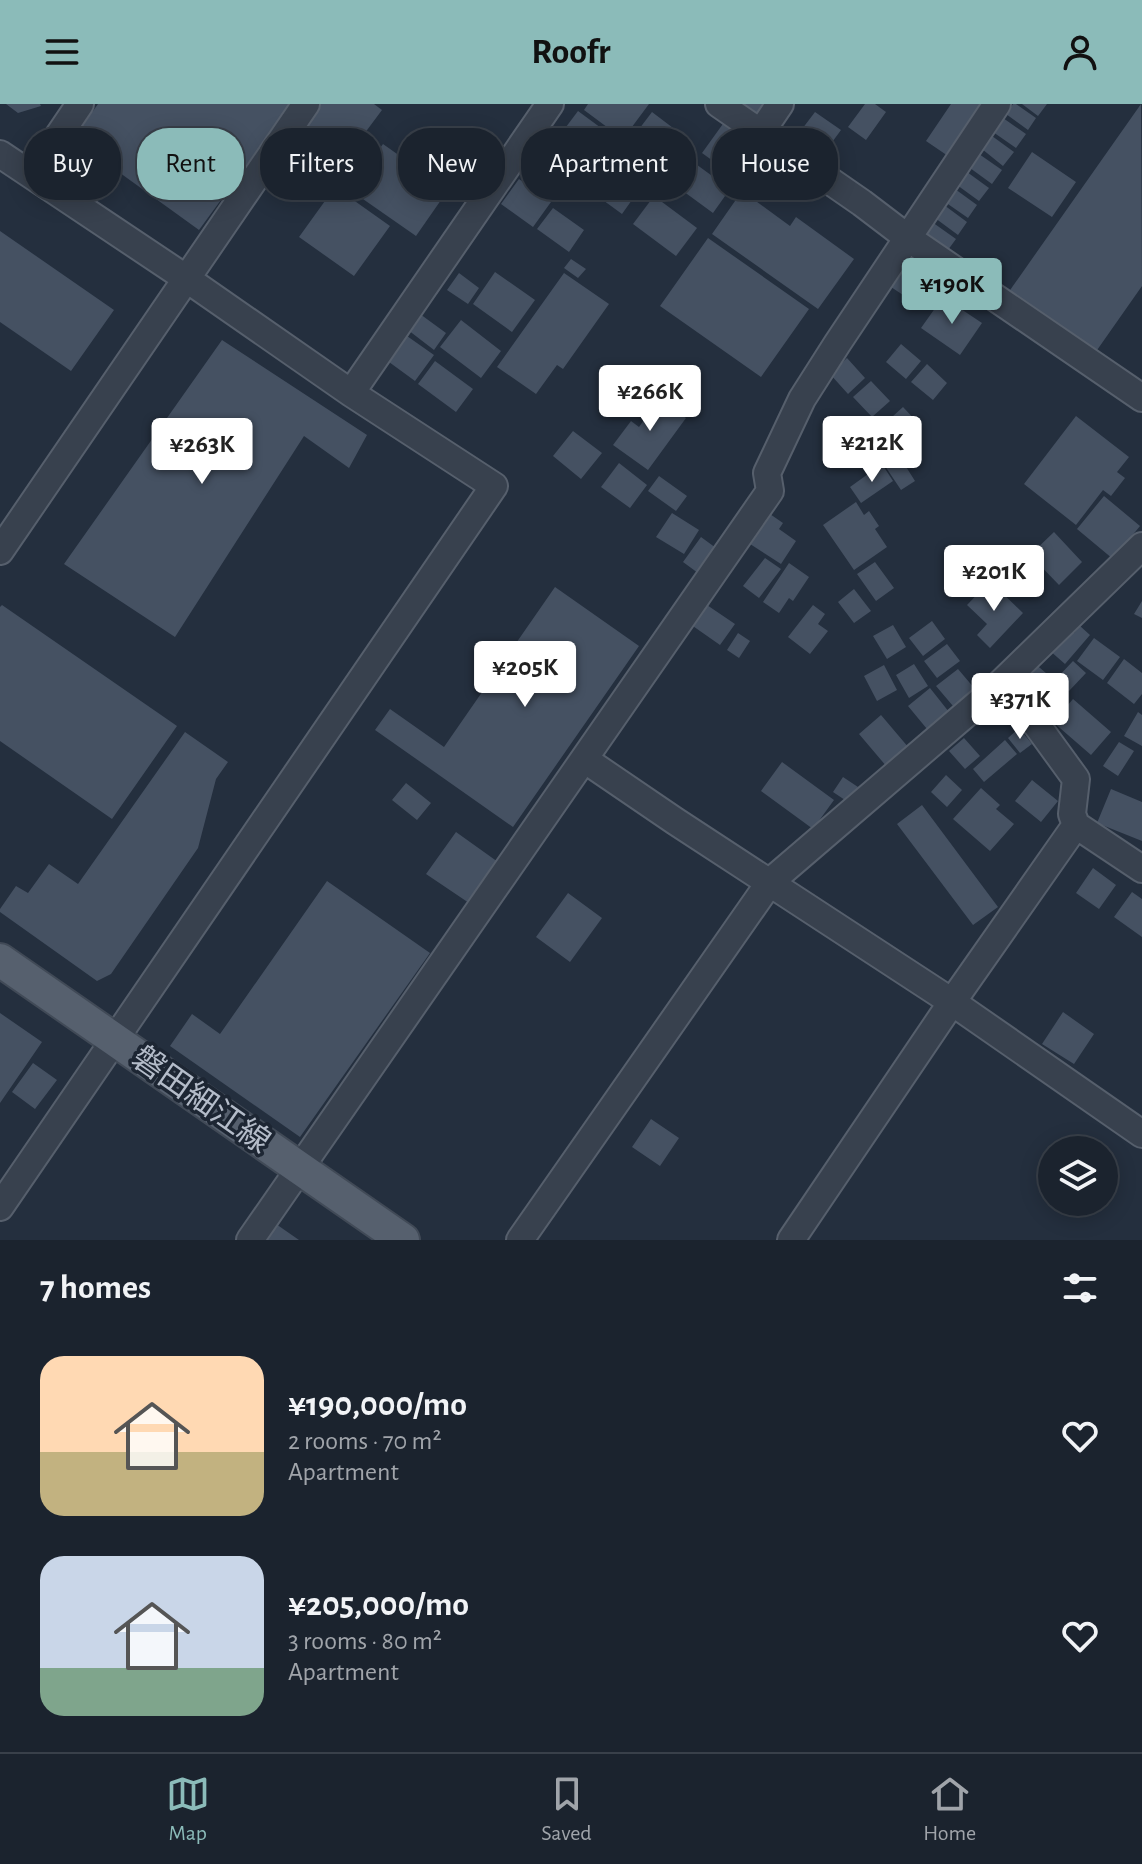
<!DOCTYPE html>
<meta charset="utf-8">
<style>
body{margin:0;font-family:"Alegreya Sans","Noto Sans JP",sans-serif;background:#282f3a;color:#f1f3f6;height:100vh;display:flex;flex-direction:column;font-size:30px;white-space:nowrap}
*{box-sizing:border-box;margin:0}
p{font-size:26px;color:#a0a4aa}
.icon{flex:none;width:44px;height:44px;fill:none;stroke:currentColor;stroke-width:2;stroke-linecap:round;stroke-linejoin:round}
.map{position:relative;height:1136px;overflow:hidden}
.details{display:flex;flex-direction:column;background:#1b232e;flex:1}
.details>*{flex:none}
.banner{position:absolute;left:24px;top:24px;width:1094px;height:72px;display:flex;gap:16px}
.fabs{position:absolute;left:1038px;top:1032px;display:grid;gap:16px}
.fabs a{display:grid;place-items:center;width:80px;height:80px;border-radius:50%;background:#1b232e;box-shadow:0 4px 20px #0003,0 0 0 2px #39404a;font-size:40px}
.price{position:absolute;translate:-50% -68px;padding:0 18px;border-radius:8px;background:#fff;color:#222;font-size:26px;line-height:52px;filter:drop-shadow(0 2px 4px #0008)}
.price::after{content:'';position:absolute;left:50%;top:48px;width:24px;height:18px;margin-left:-12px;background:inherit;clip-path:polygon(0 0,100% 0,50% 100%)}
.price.selected{background:#8bbbb9;color:#111}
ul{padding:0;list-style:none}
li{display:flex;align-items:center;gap:24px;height:200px;padding:0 40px}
li span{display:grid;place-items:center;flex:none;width:224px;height:160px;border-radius:24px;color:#555}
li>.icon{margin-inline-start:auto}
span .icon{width:96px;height:96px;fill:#fffc;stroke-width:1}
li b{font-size:34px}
h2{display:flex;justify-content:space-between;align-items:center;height:96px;padding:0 40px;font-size:34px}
.tag{padding:0 28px;border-radius:32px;background:#1b232e;box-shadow:0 4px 20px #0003,0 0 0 2px #39404a;font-size:28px;line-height:72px}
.tag.selected{background:#8bbbb9;color:#111}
header{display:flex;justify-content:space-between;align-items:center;height:104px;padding:0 40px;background:#8bbbb9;color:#111;font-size:36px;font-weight:600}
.dock{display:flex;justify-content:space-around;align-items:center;height:112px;border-top:2px solid #39404a;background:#1b232e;font-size:22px;color:#a0a4aa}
.dock a{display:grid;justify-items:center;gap:4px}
.dock .selected{color:#8bbbb9}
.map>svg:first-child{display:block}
</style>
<header><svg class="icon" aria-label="menu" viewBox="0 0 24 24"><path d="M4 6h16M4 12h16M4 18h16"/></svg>Roofr<svg class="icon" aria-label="person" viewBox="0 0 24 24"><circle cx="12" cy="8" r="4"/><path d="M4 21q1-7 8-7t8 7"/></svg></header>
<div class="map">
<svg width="1142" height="1136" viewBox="0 0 1142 1136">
<rect width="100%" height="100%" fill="#242f3e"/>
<path fill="#455162" d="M6,0h34l1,2 -23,7z
M98,0h193l-92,126 -126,-91z
M319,0h55l8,6 -41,55 15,11 -11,14 -58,-43z
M588,0h61l-26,35 -39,-29z
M731,0h33l-7,9 -9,-6 -5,6z
M865,0h10l11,8 -20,28 -18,-13z
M951,0h32l-35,52 -22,-15z
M1013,0h3l20,14 -8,12 -22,-16z
M1022,0h25l-9,12z
M1141,0l1,182 -47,67 -87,-60z
M578,7l38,28 -21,28 -38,-28z
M652,8l29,22 -21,29 -30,-22z
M815,8l26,18 -19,26 -26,-19z
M1003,14l23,16 -10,14 -23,-16z
M725,17l33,25 -23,31 -33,-24z
M992,32l22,16 -11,14 -21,-17z
M618,36l38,26 -34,48 -37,-27z
M383,40l65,46 -32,46 -66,-46z
M568,48l25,18 -12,16 -24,-17z
M1032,48l44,30 -24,35 -44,-29z
M979,50l23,16 -10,14 -22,-16z
M689,55l41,30 -17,24 -41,-30z
M967,68l22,16 -10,13 -22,-16z
M519,75l32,23 -18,25 -32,-23z
M335,83l55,39 -36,50 -55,-39z
M955,85l22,16 -9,13 -23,-16z
M742,87l48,35 6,-9 58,42 -36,50 -106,-75z
M654,92l43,32 -21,28 -43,-32z
M944,101l23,17 -9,13 -23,-17z
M553,104l31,22 -15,22 -32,-23z
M932,118l24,17 -11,15 -24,-17z
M0,127l114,79 -43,61 -71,-49z
M708,134l101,71 -48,68 -101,-71z
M912,150l25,16 -22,33 -24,-16z
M571,155l15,10 -8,9 -14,-10z
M495,168l40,28 -23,32 -39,-28z
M459,169l20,15 -11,16 -21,-14z
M564,169l45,31 -46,65 -6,-4 -21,29 -39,-27z
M943,193l39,26 -22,32 -39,-27z
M420,210l26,19 -12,17 -26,-20z
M461,216l40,31 -20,27 -41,-31z
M407,232l27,19 -19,26 -26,-19z
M222,236l145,95 -18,33 -45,-32 -129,201 -111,-73z
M901,240l20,17 -15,18 -20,-17z
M847,254l18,20 -17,16 -18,-20z
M435,257l38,28 -17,23 -38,-28z
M927,260l20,19 -14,17 -22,-18z
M871,277l19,20 -18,16 -19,-20z
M657,293l29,21 -38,52 -35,-25 18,-24 8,6 5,-7 -7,-6 9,-13 6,4z
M903,303l15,16 -22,20 -15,-16z
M1076,312l53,41 -12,15 8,6 -14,18 -8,-6 -27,35 -52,-41z
M573,327l29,22 -21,26 -28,-23z
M898,350l17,27 -14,9 -18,-27z
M619,359l28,22 -17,23 -29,-21z
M882,360l11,17 -32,22 -11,-16z
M659,372l28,20 -11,15 -28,-20z
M1104,392l36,30 -27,33 -36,-30z
M856,398l8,13 5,-4 10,15 -4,3 12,18 -33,23 -31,-45z
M767,408l16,11 -4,6 17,12 -15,23 -34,-22z
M672,409l27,17 -15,24 -28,-17z
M1054,428l28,30 -23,23 -29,-30z
M701,433l15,11 -18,25 -15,-11z
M980,448l15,15 -25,24 -14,-16z
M765,454l16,11 -22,29 -16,-12z
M875,458l19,26 -18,13 -19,-27z
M789,459l20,14 -16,24 -4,-3 -10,15 -16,-11z
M990,477l33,32 -33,35 -13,-13 10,-11 -20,-19z
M555,483l84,59 -126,181 -138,-97 15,-21 54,38z
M854,485l17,22 -17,12 -16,-21z
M1142,497v17l-8,-4z
M704,499l31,21 -15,21 -30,-21z
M2,501l175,121 -65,93 -112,-78v-134z
M813,501l12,9 -7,10 10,7 -18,23 -22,-17z
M932,517l13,18 -22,17 -14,-18z
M893,521l13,22 -19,12 -14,-23z
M1080,522l10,9 -25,29 -16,-14 19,-23 6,6z
M738,529l12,8 -11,17 -12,-8z
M1094,534l26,19 -17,23 -26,-19z
M947,540l13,17 -23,17 -13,-17z
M1124,555l18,14v21l-8,10 -27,-21z
M1073,557l13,12 -17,18 -13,-12z
M1033,558l20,17 -22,26 -20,-18z
M914,560l14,22 -19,12 -13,-23z
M884,561l13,25 -20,11 -13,-25z
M958,565l17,20 -22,17 -17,-20z
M1054,581l14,12 -21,24 -14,-11z
M930,584l19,24 -22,17 -19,-23z
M1073,595l38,33 -20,23 -38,-33z
M1138,608l4,3v31l-18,-10z
M881,611l28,33 -22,19 -28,-33z
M1019,624l13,16 -12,9 -12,-15z
M185,628l43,30 -12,17 -18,69 -87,126 -14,7 -97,-69v-3l16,-23 12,7 21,-29 29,20z
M964,634l16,18 -15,13 -16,-18z
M1005,636l12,14 -33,28 -11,-13z
M1119,638l15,9 -16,25 -15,-10z
M782,658l52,38 -21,29 -52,-38z
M946,671l16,15 -15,17 -16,-15z
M843,673l15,10 -10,15 -15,-10z
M1032,676l26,21 -17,21 -26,-21z
M406,679l25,20 -14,17 -25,-20z
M981,684l19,17 -4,4 18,15 -24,27 -37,-32z
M1111,685l31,13v39l-45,-18z
M922,701l76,102 -25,18 -76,-101z
M456,728l42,30 -29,41 -43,-29z
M1093,764l23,17 -17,24 -23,-16z
M327,777l103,72 -130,184 -130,-91 22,-32 28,20z
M1132,788l10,7v38l-28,-20z
M568,789l34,25 -32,44 -34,-25z
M1063,908l31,22 -20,30 -32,-20z
M0,909l42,29 -42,61z
M33,959l24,17 -22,29 -23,-17z
M651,1015l28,19 -19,28 -28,-19z
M276,1120l23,16h-35z"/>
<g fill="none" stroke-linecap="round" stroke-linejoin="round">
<defs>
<path id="minor" d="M719,0l143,99 46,35 234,160
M761,28l19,-28
M0,50l187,125 164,114 143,93 -494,721
M32,71l48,-71
M351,289l199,-289
M0,447l306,-447
M995,585l41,35 40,55 -4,35 4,11
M584,655l91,62 277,181 190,132
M250,1136l520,-749 -3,-18 35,-74 35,-55 160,-240
M520,1136l250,-358 225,-193 147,-143
M791,1136l161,-238 124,-177 66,44"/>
<path id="major" d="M0,856l403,280"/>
</defs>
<use href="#minor" stroke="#565f6c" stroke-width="30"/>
<use href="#major" stroke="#414a57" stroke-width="36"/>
<use href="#minor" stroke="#38414e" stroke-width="26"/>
<use href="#major" stroke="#56606e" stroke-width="32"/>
</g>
<g text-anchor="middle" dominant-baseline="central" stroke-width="7" stroke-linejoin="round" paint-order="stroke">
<g font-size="32" fill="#b4bcc9" stroke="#1d2633">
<text transform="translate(201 996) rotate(35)">磐田細江線</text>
</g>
</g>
</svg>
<div class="fabs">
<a><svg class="icon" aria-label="layers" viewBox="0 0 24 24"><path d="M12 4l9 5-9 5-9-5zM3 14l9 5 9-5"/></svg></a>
</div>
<b class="price selected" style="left:952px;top:222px">¥190K</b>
<b class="price" style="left:650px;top:329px">¥266K</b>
<b class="price" style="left:872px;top:380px">¥212K</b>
<b class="price" style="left:202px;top:382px">¥263K</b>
<b class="price" style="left:994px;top:509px">¥201K</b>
<b class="price" style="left:525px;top:605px">¥205K</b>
<b class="price" style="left:1020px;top:637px">¥371K</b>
<div class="banner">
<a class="tag">Buy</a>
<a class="tag selected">Rent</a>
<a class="tag">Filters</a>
<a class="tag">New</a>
<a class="tag">Apartment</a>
<a class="tag">House</a>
</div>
</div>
<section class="details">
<h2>7 homes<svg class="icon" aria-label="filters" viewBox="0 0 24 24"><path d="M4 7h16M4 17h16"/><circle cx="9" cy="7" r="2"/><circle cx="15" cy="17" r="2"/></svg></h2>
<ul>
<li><span style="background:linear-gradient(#ffd9b3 60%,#c2b280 0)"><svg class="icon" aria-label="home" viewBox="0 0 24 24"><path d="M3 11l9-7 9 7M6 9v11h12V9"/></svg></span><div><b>¥190,000/mo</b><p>2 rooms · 70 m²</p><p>Apartment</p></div><svg class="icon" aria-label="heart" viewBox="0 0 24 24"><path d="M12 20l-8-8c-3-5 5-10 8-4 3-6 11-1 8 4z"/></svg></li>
<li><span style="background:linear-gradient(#c9d6e8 70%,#7fa58c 0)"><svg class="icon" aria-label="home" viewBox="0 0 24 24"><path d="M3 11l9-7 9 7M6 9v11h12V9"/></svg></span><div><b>¥205,000/mo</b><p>3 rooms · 80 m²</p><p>Apartment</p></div><svg class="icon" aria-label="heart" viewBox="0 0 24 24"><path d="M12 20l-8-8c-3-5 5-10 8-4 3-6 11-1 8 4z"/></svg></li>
</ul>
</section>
<nav class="dock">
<a class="selected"><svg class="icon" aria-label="map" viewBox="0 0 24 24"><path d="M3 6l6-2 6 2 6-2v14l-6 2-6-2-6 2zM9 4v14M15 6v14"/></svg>Map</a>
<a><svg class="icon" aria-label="saved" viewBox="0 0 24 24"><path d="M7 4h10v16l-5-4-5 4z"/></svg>Saved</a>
<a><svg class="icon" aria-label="home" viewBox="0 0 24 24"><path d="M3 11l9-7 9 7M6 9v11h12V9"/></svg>Home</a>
</nav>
